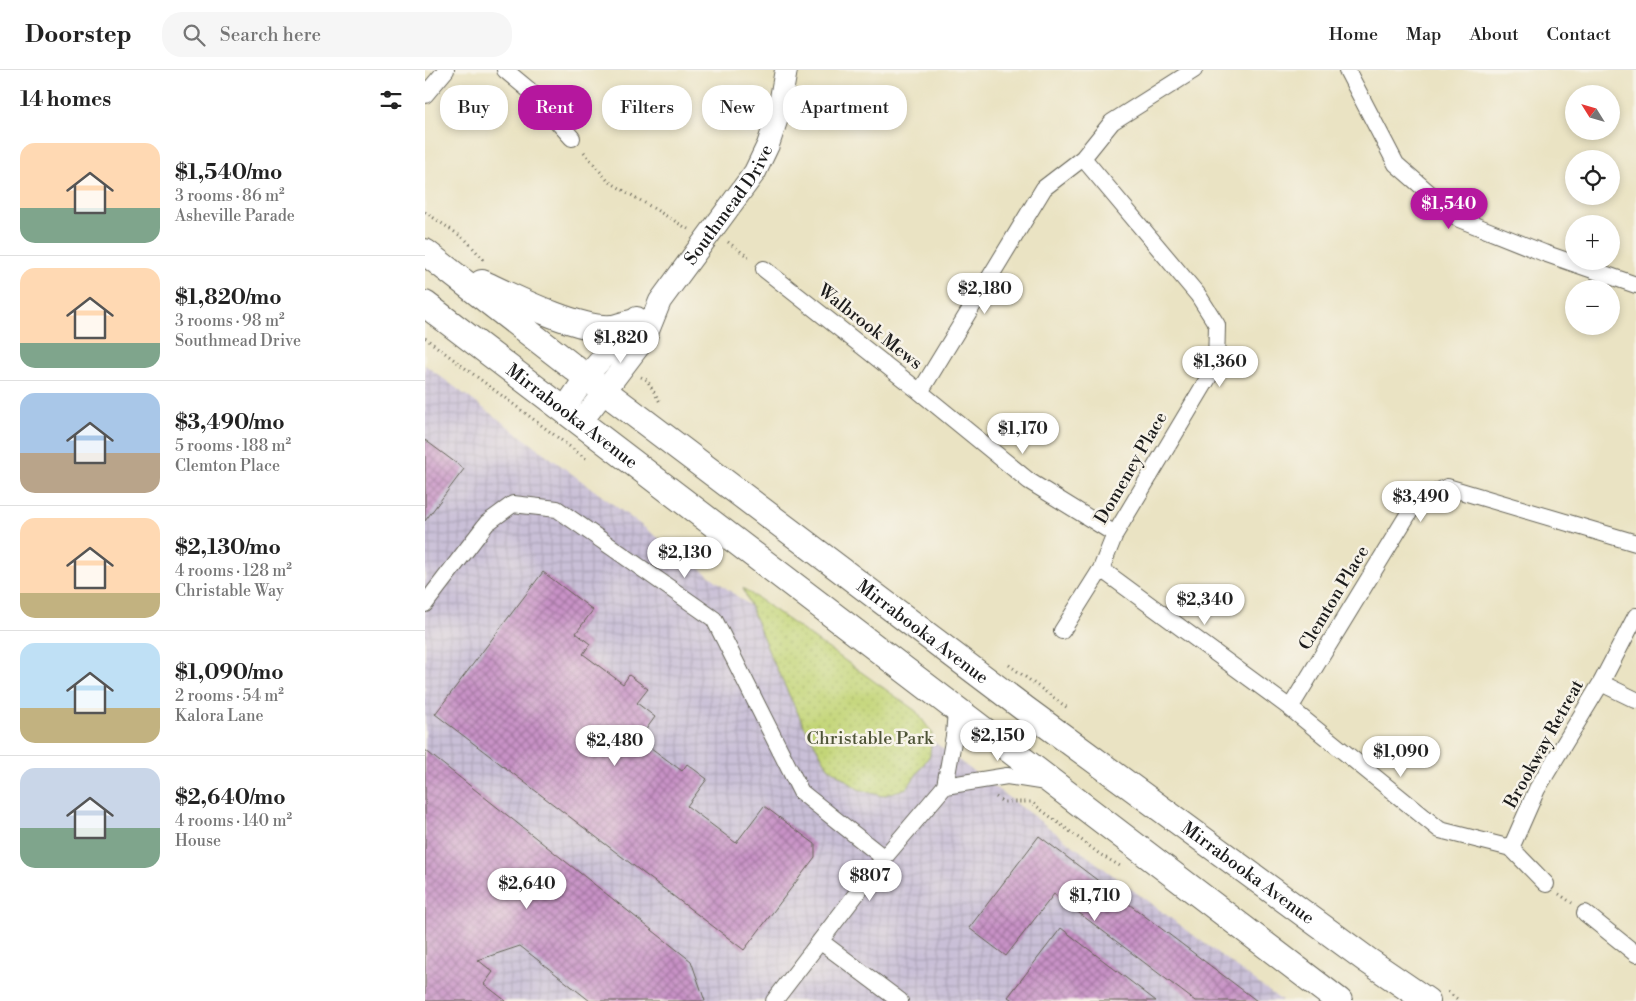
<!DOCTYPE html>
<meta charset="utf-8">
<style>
body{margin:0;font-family:"Libre Bodoni",serif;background:#f6f6f6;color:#222;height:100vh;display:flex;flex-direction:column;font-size:19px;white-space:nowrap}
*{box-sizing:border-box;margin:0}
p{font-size:16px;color:#767676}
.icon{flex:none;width:28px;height:28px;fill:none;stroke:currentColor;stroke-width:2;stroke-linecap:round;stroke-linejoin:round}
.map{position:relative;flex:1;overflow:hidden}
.drawer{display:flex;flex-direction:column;background:#fff;width:425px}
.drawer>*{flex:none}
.banner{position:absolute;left:15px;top:15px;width:475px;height:45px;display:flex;gap:10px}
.needle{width:32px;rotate:307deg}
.tools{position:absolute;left:1140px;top:15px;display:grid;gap:10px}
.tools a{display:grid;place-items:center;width:55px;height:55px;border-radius:50%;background:#fff;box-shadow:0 2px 8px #0003;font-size:25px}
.price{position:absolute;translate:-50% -42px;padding:0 11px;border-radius:18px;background:#fff;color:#222;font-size:16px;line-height:32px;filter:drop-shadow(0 1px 2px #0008)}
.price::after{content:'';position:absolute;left:50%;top:30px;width:15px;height:11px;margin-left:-8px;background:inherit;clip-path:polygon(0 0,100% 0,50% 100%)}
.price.active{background:#b5179e;color:#fff}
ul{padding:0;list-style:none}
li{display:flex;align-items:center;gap:15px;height:125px;padding:0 20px}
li+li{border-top:1px solid #e0e0e0}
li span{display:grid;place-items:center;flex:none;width:140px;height:100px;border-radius:15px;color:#555}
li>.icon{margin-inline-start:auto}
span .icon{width:60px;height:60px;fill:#fffc;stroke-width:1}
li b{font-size:21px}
h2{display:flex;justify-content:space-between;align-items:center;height:60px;padding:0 20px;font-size:21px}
.chip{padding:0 18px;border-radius:20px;background:#fff;box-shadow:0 2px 8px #0003;font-size:18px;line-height:45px}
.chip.active{background:#b5179e;color:#fff}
header{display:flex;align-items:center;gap:30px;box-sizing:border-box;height:70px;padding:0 25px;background:#fff;border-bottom:1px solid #e0e0e0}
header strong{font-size:24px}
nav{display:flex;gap:28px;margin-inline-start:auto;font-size:18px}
.search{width:350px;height:45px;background:#f6f6f6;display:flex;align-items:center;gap:12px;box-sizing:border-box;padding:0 18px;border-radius:20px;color:#767676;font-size:19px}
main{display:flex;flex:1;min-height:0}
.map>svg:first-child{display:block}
</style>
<header>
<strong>Doorstep</strong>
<div class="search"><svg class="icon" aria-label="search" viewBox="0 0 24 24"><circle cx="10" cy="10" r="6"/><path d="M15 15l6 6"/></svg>Search here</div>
<nav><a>Home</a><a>Map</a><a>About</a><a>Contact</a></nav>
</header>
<main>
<section class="drawer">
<h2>14 homes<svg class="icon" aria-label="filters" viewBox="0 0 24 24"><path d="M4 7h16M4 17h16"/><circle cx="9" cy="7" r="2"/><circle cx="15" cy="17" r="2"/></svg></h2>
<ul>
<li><span style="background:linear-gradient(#ffd9b3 65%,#7fa58c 0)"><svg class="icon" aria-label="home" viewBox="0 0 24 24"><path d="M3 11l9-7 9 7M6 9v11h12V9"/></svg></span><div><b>$1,540/mo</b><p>3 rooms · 86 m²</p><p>Asheville Parade</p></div></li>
<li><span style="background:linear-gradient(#ffd9b3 75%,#7fa58c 0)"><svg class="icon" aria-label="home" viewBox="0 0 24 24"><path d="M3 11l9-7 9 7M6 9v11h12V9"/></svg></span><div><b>$1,820/mo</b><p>3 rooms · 98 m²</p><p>Southmead Drive</p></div></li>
<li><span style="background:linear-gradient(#a9c7e8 60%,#b9a48a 0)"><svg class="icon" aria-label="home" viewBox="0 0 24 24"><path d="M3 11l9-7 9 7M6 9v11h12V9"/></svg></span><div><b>$3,490/mo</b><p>5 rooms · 188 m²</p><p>Clemton Place</p></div></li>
<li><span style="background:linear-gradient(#ffd9b3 75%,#c2b280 0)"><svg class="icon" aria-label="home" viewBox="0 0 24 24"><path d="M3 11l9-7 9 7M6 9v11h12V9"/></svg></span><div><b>$2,130/mo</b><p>4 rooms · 128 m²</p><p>Christable Way</p></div></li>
<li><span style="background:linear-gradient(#bfe0f5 65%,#c2b280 0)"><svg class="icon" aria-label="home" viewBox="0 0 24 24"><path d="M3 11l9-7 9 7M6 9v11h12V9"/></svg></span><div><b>$1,090/mo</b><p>2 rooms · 54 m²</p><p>Kalora Lane</p></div></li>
<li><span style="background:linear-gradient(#c9d6e8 60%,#7fa58c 0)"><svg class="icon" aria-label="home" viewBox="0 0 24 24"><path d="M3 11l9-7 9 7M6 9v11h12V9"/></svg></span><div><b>$2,640/mo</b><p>4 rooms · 140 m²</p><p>House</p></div></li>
</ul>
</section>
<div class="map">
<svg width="1211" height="931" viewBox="0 0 1211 931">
<defs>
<pattern id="industrial-grid" width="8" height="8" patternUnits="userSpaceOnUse" patternTransform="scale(1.25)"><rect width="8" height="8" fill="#c9bfd7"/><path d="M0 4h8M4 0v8" fill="none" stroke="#aca4b8"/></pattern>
<pattern id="park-dots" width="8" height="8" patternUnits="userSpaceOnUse" patternTransform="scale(1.25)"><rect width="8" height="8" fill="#c3d577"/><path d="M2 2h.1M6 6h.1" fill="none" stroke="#a7b666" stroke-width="1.8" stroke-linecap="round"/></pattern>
<pattern id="building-cross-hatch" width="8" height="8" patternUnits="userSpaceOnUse" patternTransform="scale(1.25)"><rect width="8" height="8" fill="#c892c6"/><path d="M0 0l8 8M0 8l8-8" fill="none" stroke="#a276a0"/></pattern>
</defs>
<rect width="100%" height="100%" fill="#f7f3e8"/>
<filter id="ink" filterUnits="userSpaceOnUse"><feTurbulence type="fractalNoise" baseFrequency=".02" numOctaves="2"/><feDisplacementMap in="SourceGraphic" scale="10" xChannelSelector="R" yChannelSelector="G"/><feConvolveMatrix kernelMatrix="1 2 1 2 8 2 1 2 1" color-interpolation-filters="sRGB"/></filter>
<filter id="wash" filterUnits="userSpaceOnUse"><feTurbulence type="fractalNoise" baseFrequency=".0096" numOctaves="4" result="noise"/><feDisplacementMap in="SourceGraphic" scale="20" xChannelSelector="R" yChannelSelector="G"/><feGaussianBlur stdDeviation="1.12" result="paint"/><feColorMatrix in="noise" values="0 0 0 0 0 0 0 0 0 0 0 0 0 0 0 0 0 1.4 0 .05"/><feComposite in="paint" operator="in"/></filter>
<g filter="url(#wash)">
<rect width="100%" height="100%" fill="#eae3c3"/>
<path fill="url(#industrial-grid)" d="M0,295l513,380 344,256h-857z"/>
<path fill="url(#park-dots)" stroke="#70784a" d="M318,518l173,123 16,22 -2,22 -23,33 -25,8 -24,-7 -30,-22 -25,-43 -33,-69z"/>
<g id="blocks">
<path fill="url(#building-cross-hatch)" d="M0,370l39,29 -39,52z
M118,502l50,38 -17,23 14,11 -7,10 40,30 6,-9 19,14 -11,14 18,14 -16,22 43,32 5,-7 20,15 -20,27 49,37 28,-37 51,38v13l-71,93 -309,-236z
M0,680l266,211 14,40h-115l-70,-55 -42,14 15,12 -9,12 22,17h-81z
M614,766l218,165h-62l-141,-107 -48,62 -37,-28z
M636,858l95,73h-142l-6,-4z"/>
</g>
</g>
<g filter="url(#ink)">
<use href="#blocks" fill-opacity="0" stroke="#646256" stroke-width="1"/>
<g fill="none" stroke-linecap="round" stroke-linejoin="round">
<defs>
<path id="street" d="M80,0l24,20 43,48
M922,0l49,94 63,55 85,34 92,32
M0,25l21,-25
M339,199l156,123 124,-204 39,-30 29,-36 82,-52
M495,322l109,89 86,53
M676,499l189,139 150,122 71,18
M0,534l62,-81 26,-19 44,5 157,110 87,173 83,66
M637,561l39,-62 14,-35 101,-169 1,-40 -19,-30 -115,-137
M1176,613l35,17
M865,638l125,-205 32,-16 189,56
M520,716l62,-10 39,6
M1121,814l-35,-36 26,-59 64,-106 35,-67
M1160,843l51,41
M395,871l80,60
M349,931l110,-143 61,-72 9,-50 2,-26"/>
<g id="secondary">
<path d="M139,339l22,-32 51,-59"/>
<path id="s1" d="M156,352l64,-84 15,-37 95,-129 13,-27 10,-30 8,-45"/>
</g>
<g id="primary">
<path id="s2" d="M0,182l179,139 421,318 342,251 60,41"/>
<path d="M57,213c30,14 97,48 130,45 7,-1 13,-4 19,-5"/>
<path id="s3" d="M0,234l914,697"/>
</g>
</defs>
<use href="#street" stroke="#646256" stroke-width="18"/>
<use href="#secondary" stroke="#646256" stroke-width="24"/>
<use href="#primary" stroke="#646256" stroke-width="28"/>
<path stroke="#646256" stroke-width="3" stroke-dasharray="1 4" stroke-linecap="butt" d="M159,82l24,29 80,48
M0,142l40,27 19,21
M303,172l23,17
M0,268l164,123
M216,307l6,3 14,24
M584,595l60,44
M571,727l7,5h28l70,53 19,11
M1134,824l13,9
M1023,922l12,9"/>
<use href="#street" stroke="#fff" stroke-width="16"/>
<use href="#secondary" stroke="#fff" stroke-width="22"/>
<use href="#primary" stroke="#fff" stroke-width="26"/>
</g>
</g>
<g text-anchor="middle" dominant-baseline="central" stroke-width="5" stroke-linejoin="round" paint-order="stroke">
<g font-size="18" fill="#1c1c1c" stroke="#f7f3e8">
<text stroke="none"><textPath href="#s1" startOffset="264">Southmead Drive</textPath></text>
<text transform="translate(445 257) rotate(38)">Walbrook Mews</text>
<text stroke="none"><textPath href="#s3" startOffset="185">Mirrabooka Avenue</textPath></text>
<text transform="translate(706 398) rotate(-60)">Domeney Place</text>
<text transform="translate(909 528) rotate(-59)">Clemton Place</text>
<text stroke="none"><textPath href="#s2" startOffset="626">Mirrabooka Avenue</textPath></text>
<text transform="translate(1119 674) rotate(-61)">Brookway Retreat</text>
<text stroke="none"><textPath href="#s2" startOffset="1031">Mirrabooka Avenue</textPath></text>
</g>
<g font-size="18" fill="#4e5437" stroke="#f7f3e8">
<text x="445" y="668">Christable Park</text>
</g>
</g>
</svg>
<div class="tools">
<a><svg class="needle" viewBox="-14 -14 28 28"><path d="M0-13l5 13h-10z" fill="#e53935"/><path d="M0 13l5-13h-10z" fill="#767676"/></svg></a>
<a><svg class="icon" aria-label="locate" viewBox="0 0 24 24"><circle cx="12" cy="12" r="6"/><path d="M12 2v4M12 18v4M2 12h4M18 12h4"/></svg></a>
<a>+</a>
<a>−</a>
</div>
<b class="price active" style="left:1024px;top:160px">$1,540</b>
<b class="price" style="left:560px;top:245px">$2,180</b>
<b class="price" style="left:196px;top:294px">$1,820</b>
<b class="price" style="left:795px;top:318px">$1,360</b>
<b class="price" style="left:598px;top:385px">$1,170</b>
<b class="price" style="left:996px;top:453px">$3,490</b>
<b class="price" style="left:260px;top:509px">$2,130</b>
<b class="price" style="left:780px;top:556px">$2,340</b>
<b class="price" style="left:573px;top:692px">$2,150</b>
<b class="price" style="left:190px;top:697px">$2,480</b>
<b class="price" style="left:976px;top:708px">$1,090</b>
<b class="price" style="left:445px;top:832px">$807</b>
<b class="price" style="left:102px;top:840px">$2,640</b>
<b class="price" style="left:670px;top:852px">$1,710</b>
<div class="banner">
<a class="chip">Buy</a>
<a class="chip active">Rent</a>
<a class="chip">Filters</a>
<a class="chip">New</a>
<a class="chip">Apartment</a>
</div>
</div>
</main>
